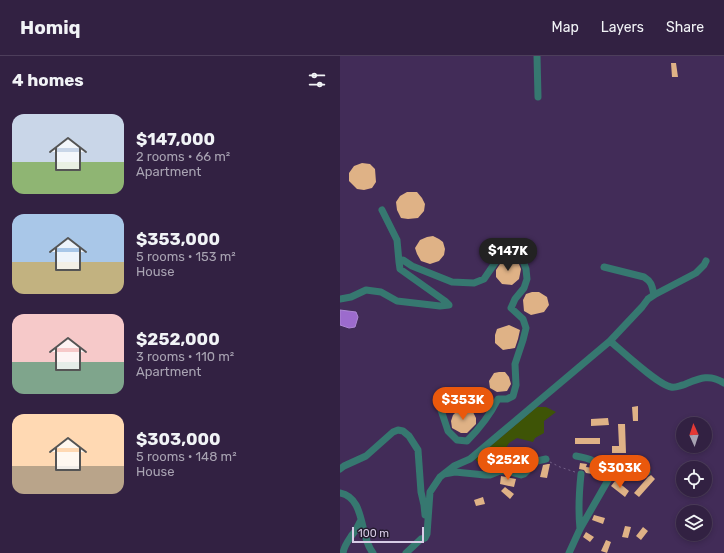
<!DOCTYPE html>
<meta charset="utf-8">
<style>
body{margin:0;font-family:Rubik,sans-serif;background:#3a2949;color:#f1f3f6;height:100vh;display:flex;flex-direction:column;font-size:15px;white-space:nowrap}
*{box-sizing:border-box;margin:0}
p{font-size:13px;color:#a8a3b2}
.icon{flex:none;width:22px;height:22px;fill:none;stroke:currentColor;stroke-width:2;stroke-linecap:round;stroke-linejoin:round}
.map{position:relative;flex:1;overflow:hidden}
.drawer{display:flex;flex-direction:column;background:#322142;width:340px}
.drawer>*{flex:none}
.needle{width:26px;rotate:357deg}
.buttons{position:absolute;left:336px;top:361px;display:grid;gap:8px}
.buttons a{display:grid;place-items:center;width:36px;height:36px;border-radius:50%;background:#322142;box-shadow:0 2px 6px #0003,0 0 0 1px #4d3e5b;font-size:20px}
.scale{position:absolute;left:12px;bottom:10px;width:72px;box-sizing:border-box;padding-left:4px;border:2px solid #d8cce7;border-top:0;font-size:11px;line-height:14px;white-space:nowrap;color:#d8cce7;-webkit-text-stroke:3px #241a2e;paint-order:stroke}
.price{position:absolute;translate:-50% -34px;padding:0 9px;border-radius:14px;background:#ea580c;color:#fff;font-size:13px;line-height:26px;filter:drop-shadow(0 1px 2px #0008)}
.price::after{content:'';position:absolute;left:50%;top:24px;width:12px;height:9px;margin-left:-6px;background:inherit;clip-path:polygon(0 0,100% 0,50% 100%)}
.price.on{background:#222;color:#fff}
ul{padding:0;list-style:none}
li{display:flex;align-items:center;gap:12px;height:100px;padding:0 12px}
li span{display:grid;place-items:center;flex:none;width:112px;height:80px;border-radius:12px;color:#555}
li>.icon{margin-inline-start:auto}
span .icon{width:48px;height:48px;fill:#fffc;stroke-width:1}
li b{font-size:17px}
h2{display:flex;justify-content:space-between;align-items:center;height:48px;padding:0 12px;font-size:17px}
header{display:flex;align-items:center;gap:24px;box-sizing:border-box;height:56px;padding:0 20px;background:#322142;border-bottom:1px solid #4d3e5b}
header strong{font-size:19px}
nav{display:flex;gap:22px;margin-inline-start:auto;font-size:14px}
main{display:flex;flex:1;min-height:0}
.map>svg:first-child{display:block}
</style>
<header>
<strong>Homiq</strong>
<nav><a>Map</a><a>Layers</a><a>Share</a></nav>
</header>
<main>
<section class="drawer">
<h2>4 homes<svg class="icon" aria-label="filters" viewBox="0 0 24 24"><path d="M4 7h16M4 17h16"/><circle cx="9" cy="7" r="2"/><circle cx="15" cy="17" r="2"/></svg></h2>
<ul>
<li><span style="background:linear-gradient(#c9d6e8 60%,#8fb573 0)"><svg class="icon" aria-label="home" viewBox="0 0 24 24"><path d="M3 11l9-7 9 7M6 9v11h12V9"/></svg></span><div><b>$147,000</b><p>2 rooms · 66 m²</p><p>Apartment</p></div></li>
<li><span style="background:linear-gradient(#a9c7e8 60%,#c2b280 0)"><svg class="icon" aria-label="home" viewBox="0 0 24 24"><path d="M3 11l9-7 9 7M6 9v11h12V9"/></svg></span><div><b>$353,000</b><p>5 rooms · 153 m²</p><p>House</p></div></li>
<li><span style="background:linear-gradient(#f6c9c9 60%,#7fa58c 0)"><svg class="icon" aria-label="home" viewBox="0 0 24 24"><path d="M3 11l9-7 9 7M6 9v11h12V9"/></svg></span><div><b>$252,000</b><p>3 rooms · 110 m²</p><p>Apartment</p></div></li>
<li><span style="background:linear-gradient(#ffd9b3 65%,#b9a48a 0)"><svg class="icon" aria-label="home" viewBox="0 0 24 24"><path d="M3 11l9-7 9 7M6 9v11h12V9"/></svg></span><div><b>$303,000</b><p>5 rooms · 148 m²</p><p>House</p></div></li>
</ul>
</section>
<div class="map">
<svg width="384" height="497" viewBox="0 0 384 497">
<rect width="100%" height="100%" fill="#422c58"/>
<path fill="#3e5406" d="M197,351h9l10,5 -12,9v12l-9,5 -2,4 -16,-4 -8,5 -11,18 -13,9 -10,-11z"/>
<path fill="#9c6bcd" stroke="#ae88d5" d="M0,254l16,2 2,5 -3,10 -6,1 -9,-3z"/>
<path fill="#dfb286" d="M331,7h5l2,14h-6z
M22,107l8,1 5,5 1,13 -4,6 -8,2 -7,-1 -8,-8v-8l5,-7z
M67,136h10l5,6 3,6 -1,7 -6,7 -10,1 -7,-1 -4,-8 -1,-8 4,-6z
M93,180l6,3 4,3 2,7 -1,6 -5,6 -9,3 -9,-3 -4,-7 -2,-6 5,-8 7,-3z
M169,204l7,1 3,3 2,5 -2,10 -7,6 -10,-1 -6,-7v-7l6,-9z
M192,236h7l8,5 2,8 -5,7 -13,3 -7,-4 -1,-11 3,-6z
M169,269l11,5 -2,9 -3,9 -12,2 -8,-7v-8l2,-6z
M159,316h6l4,5 2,7 -4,7 -10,1 -7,-4 -1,-7 5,-8z
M298,350v15h-5l-1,-14z
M125,353l8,3 3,6v6l-9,9h-6l-9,-5 -1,-7 2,-6 5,-5z
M268,362l1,7 -18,1v-7z
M278,368h7l1,29h-14v-7h7z
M235,382h25v6h-25z
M240,407l7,1 -1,3 8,1 5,4v3l-13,-2 -2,-3 -5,-1z
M208,408h2l-3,14 -7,-1 3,-12z
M311,419l4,4 -16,18 -5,-4 14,-16z
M161,420l15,3 -2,8 -14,-3z
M275,425l3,1 11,9 -4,6 -14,-11z
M165,431l9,7 -4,5 -9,-8z
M143,441l2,7 -9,2 -2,-6z
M254,459l11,3 -2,6 -11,-4z
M285,470l6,1 -3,11 -6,-1z
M303,471l5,4 -7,9 -5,-4z
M246,476l8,5 -4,5 -7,-5z
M266,484l5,2 -4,11 -6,-2z"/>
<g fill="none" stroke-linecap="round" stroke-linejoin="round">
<path stroke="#736087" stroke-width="1" stroke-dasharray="2 3" stroke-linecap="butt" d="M210,406l10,5 15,5"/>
<path stroke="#367870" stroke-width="7" d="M197,0l1,41
M42,154l15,30 2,22
M264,211l40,10c8,5 8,9 10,18
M0,243l11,-2 15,-7 15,2 16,9 43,5 9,-1 -4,-4 -45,-32 -1,-7 4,-2 9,6 40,16 22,1 10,-4 15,-22 10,-4h7l7,8 3,8 1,10 -3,9 -9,11 -4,9 12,11 3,9 -3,12 -8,24 1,21 -3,11 -6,3h-9c-8,16 -19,30 -31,42l-10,-1 -9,-9 -7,-21
M270,285c12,10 48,44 61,46 4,1 8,-1 12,-2 15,-6 26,-12 41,-2
M236,400c6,1 12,2 17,5 9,6 17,15 27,16 9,1 19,-2 27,-5
M0,413l4,-3 22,-10 27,-24 5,-2 5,1 6,5 9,14 3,42 3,13 1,10
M104,418l11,-2 30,3h5l10,-4h7l14,4 3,-1 13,-13 9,-2
M0,437c26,5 19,43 33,60
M240,473c-2,-19 -1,-36 1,-55
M3,497c1,-7 5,-12 9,-18 4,-4 6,-10 9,-15
M66,497l15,-14 4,-1 2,-4 3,-42 10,-15 14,-11 16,-7 140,-118 32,-34 6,-8 6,-4 42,-22 8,-8 2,-4
M229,497l11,-24 31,-54"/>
</g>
</svg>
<div class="buttons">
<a><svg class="needle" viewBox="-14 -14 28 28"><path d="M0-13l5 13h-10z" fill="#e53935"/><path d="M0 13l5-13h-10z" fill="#a8a3b2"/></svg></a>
<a><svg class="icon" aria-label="locate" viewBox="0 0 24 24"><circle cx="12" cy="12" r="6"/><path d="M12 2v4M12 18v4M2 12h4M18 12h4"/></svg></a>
<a><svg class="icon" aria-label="layers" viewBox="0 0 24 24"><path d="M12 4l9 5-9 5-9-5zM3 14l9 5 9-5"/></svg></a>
</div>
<div class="scale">100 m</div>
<b class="price on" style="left:168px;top:216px">$147K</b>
<b class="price" style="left:123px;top:365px">$353K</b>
<b class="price" style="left:168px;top:425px">$252K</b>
<b class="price" style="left:280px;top:433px">$303K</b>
</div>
</main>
